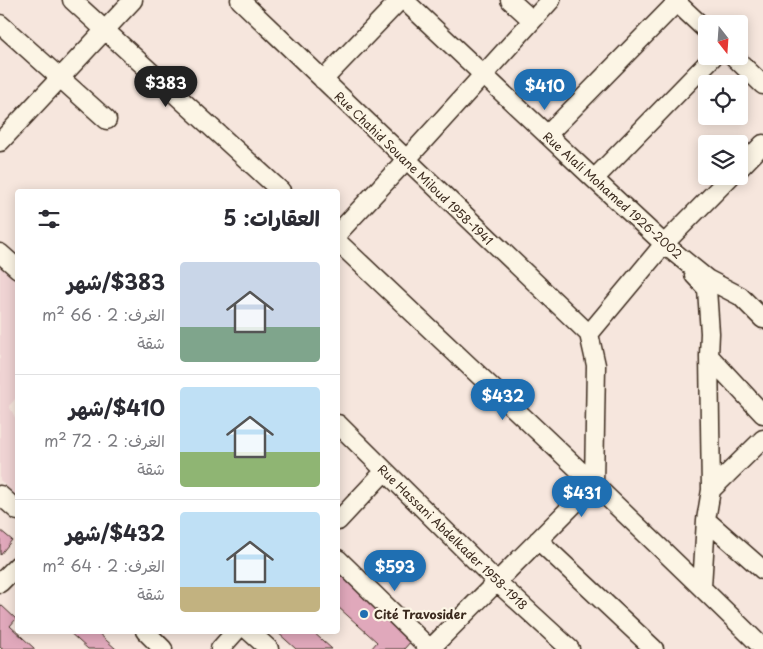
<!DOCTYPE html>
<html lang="ar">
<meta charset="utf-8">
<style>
body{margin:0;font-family:"Playpen Sans","Playpen Sans Arabic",sans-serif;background:#f2f2f3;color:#2b2b33;direction:rtl;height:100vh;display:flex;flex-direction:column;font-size:19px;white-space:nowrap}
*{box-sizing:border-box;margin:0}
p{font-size:16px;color:#7c7c81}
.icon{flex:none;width:28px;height:28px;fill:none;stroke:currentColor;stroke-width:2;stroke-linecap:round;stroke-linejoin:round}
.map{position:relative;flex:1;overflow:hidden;direction:ltr}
.sheet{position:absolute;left:15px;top:189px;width:325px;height:445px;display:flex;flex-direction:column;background:#fff;border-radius:5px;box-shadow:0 2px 12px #0003;direction:rtl}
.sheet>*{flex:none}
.needle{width:32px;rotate:163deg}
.tools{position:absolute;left:698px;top:15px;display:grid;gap:10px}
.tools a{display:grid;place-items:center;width:50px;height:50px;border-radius:5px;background:#fff;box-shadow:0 2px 12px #0003;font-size:25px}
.price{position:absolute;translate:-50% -42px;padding:0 11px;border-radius:18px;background:#1f6fb2;color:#fff;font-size:16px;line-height:32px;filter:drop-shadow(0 1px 2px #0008)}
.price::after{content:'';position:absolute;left:50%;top:30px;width:15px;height:11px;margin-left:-8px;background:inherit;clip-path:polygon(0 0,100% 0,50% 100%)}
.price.active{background:#222;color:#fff}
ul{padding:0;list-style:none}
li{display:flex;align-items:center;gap:15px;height:125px;padding:0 20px}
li+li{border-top:1px solid #e1e1e2}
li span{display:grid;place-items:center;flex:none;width:140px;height:100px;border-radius:5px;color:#555}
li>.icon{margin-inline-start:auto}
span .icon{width:60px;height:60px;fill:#fffc;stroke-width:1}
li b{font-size:21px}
h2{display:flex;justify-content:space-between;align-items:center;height:60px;padding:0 20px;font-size:21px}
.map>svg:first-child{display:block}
</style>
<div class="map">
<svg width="763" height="649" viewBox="0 0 763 649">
<rect width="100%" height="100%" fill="#f6e6dd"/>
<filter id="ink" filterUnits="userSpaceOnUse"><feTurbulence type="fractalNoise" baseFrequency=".02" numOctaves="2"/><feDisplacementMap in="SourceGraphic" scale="10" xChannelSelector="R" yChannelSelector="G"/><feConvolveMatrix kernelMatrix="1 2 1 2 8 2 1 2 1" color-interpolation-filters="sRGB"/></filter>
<g filter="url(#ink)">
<path fill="#efd3d3" d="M0,260l17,17v120l-8,9 8,15v76l-17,-17z"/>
<path fill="#e0a8bb" stroke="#3b2a1e" d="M0,530l12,10 -12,15z
M338,573l74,67 -8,9h-33l6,-7 -39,-35z
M0,604l16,15 -6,7 25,23h-33l-2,-2z
M68,631h28l20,18h-28z
M276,631h36l20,18h-36z"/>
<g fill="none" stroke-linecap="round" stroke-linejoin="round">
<defs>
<path id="street" d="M72,0l209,191
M240,0l349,334
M404,0l190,179 70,65 43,35 33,17 23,23
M510,0l22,20
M674,0l32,30
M0,24l107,96
M733,56l30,29
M323,80l77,-80
M547,135l132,-135
M0,142l133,-142
M739,169l24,-25
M594,179l120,-123
M338,233l68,-73 145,-160
M338,242c142,135 286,268 425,406
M0,253l18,16
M694,275l13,14 3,44 -1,23 2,134 -5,30 -4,67
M589,334l75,-90 67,-68
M709,356l54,58
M338,424l159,158 73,67
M711,490l52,-51
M0,495l18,16
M706,520l57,50
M338,521l47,-50
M538,540l116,109
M338,559l92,90
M0,583l18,-18
M145,631l18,18
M249,631l20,18
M220,649l16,-18
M430,649l164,-165 2,-119 -7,-31"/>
</defs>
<use href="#street" stroke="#3b2a1e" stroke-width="21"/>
<use href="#street" stroke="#fcf5e5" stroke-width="18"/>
</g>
</g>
<circle fill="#1f6fb2" stroke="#fcf5e5" stroke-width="2" cx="364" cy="614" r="5"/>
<g text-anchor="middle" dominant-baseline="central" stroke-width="4.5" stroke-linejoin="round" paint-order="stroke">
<g font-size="12" fill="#3b2a1e" stroke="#fcf5e5">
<text transform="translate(414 168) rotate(44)">Rue Chahid Souane Miloud 1958-1941</text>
<text transform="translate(613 195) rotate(42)">Rue Alali Mohamed 1926-2002</text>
<text transform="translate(453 537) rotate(44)">Rue Hassani Abdelkader 1958-1918</text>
</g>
<g font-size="12" font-weight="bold" fill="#3b2a1e" stroke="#fcf5e5" text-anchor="start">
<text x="374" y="614">Cité Travosider</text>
</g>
</g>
</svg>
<div class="tools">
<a><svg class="needle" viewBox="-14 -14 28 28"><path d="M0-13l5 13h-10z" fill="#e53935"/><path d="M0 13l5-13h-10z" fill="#7c7c81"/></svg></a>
<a><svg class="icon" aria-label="locate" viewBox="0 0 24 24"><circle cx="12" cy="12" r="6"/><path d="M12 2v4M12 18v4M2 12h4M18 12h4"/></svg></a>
<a><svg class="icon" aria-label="layers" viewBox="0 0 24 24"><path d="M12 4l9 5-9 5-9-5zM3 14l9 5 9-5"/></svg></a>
</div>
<b class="price active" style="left:166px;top:108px">$383</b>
<b class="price" style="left:545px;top:111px">$410</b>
<b class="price" style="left:503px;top:421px">$432</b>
<b class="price" style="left:582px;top:518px">$431</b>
<b class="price" style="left:395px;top:592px">$593</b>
<section class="sheet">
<h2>العقارات: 5<svg class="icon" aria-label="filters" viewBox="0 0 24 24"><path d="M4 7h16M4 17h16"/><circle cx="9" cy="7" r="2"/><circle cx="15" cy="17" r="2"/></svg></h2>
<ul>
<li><span style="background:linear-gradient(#c9d6e8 65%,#7fa58c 0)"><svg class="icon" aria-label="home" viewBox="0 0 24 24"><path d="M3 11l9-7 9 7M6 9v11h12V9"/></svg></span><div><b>$383/شهر</b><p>الغرف: 2 · 66 m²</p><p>شقة</p></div></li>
<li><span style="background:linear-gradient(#bfe0f5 65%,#8fb573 0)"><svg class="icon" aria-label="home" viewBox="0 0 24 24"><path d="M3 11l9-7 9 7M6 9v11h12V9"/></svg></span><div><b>$410/شهر</b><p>الغرف: 2 · 72 m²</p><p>شقة</p></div></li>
<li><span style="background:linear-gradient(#bfe0f5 75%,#c2b280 0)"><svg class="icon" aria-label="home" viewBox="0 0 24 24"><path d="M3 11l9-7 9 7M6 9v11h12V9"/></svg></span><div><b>$432/شهر</b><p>الغرف: 2 · 64 m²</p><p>شقة</p></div></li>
</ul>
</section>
</div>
